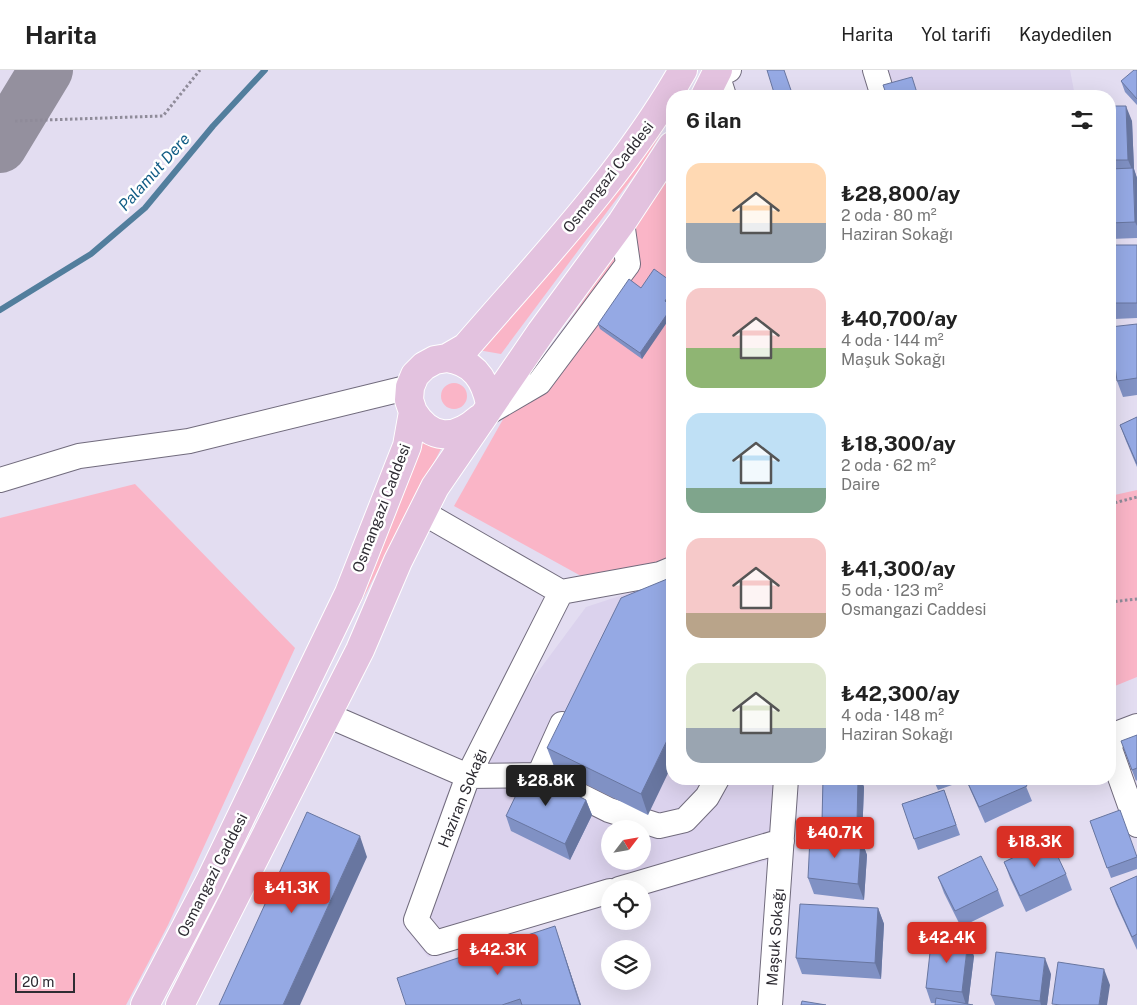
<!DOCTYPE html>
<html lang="tr">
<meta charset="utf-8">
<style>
body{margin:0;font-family:"Public Sans",sans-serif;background:#f2f2f2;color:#222;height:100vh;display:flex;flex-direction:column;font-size:19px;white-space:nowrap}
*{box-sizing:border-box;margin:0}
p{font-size:16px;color:#767676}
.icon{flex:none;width:28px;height:28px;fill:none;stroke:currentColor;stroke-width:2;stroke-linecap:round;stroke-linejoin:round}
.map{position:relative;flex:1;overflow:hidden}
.side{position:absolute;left:666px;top:20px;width:450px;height:695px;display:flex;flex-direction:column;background:#fff;border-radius:20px;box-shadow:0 5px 20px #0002}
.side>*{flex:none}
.needle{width:32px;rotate:59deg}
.controls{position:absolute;left:601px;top:750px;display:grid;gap:10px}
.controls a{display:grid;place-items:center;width:50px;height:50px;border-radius:50%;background:#fff;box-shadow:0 5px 20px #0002;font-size:25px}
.scale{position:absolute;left:15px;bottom:12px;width:60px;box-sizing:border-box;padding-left:5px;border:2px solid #2e2c33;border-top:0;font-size:14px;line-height:18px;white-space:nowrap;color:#2e2c33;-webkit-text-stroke:4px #fff;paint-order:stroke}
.price{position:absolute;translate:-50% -42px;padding:0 11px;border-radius:5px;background:#d93025;color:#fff;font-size:16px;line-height:32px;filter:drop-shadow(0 1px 2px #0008)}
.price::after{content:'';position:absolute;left:50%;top:30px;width:15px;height:11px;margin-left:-8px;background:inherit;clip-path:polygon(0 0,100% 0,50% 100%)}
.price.on{background:#222;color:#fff}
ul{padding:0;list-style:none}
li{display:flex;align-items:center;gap:15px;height:125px;padding:0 20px}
li span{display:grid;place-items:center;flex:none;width:140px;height:100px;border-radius:15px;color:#555}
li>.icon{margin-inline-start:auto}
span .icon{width:60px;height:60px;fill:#fffc;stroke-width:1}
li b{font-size:21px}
h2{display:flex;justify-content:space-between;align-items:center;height:60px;padding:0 20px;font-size:21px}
header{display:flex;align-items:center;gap:30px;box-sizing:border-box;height:70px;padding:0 25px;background:#fff;border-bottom:1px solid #e0e0e0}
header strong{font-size:24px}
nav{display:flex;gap:28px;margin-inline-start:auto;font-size:18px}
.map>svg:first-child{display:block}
</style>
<header>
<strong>Harita</strong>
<nav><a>Harita</a><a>Yol tarifi</a><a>Kaydedilen</a></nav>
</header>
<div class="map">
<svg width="1137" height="935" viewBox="0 0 1137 935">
<rect width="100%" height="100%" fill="#e3ddf1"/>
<path fill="#dbd2ed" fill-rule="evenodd" d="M875,0h195l5,26h-192z
M672,509v200h105l-8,81 -126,36 -1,-7h-32v16l-182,52 -25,-32 43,-129 140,-189zM610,759h32v32h-32z"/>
<path fill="#fab5c7" d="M672,40v5l-30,50 -141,189 -23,-4z
M672,100v390l-71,27 -147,-81 52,-92z
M441 326a13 13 0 1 1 26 0a13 13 0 1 1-26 0Z
M416,363l27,12 -99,190 58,-150z
M135,414l160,164 -127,277 -42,80h-126v-487z
M1137,420v187l-27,11v-192z"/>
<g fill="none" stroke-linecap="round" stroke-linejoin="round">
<path stroke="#527e9d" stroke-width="6" d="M0,240l91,-56 54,-46 68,-82 52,-56"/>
<path stroke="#94909e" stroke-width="54" d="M0,76l46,-76"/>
<defs>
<path id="minor" d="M875,0l8,26
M724,26l-7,-22 12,-4
M484,345l55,-32 89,-119 -6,-42
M0,410l79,-24 110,-15 221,-54
M422,442l139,80
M327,645l141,61 71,-1 70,35 50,16 26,-6 22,-23 10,-18
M1110,676l6,-12 21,-8
M1110,679l27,76
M539,705l23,-51
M619,819l163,-48
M610,821l-175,52 -19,-23 52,-144 93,-184 99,-18 12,-5
M770,935l16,-226"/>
<path id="major" d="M705,26l13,-26
M447,288c27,4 38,21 43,46
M413,342c18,29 42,28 66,7
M145,935l64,-122 140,-290 58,-147 6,-34 -4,-12 1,-13 5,-12 9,-9 11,-6 12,-2 19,-11c76,-88 159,-175 217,-277
M180,935l180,-355 38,-89 37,-74 106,-155 81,-110 50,-76"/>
</defs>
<use href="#minor" stroke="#716b7d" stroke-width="26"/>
<use href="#major" stroke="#fff" stroke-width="30"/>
<path stroke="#8f8b99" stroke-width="3" stroke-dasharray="2.5 2.5" stroke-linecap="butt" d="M15,51l148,-5 37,-46
M1110,434l27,-7
M1110,532l27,-3"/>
<use href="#minor" stroke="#fff" stroke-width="24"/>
<use href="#major" stroke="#e3c2df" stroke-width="28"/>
</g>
<path fill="#8091c4" d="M1137,0v35l-12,-13 -4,-11z
M1110,36l22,15 2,48 3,9v60l-27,1z
M1110,175h27v73l-23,1 -4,-10z
M641,218l31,10 -3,5 -27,56 -42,-30 -2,-5z
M1137,254v71l-14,2 -6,-16z
M1137,347v50l-11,-26 -6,-16z
M672,507l-24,238 -93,-46 -8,-21z
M1137,665v45l-1,1 -11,-29z
M823,709h38l3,8 -2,51 -35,-1 -5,-16z
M933,709h90l9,22 -47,22 -19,-43 -28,10z
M944,720l16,45 -42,15 -16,-46z
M586,730l6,15 -22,45 -59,-29 -5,-15z
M1090,751l47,36v12l-26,9z
M861,769l6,16 -3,45 -50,-6 -6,-16z
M1004,792l62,12 6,16 -46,22 -16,-34z
M1137,806v74l-21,-46 -6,-16z
M938,807l60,13 6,16 -43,21 -17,-34z
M878,838l6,16 -3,55 -79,-5 -6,-16z
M562,877l19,58h-175z
M974,886l-6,48 -37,-1 -5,-15z
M1051,904l-4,31h-52l-4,-10z"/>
<path fill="#6876a0" d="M1126,36l6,15 2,48 3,9v48l-2,-4 -1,-48 -6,-14z
M672,220v8l-5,8 -2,-5z
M672,237v8l-30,44 -2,-6z
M672,660v35l-24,50 -7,-21z
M858,709h3l3,8 -2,51 -5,-15z
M586,730l6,15 -22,45 -5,-16z
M360,766l7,21 -67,148h-17z
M861,769l6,16 -3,45 -6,-16z
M878,838l6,16 -3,55 -6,-16z
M555,856l7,21 19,58h-1z
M968,870l6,16 -6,49h-2l-4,-13z
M1045,888l6,16 -4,31h-6l-1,-4z
M1104,899l6,16 -3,20h-8z"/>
<path fill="#95a9e4" stroke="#6876a0" d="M767,0h17l9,26h-18z
M1134,0h3v29l-16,-18z
M912,7l6,19h-31l-4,-11z
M1110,36h16l2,54h-18z
M1133,98l2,54 -25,1v-54z
M1110,175h27v58h-27z
M654,199l18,13v8l-7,11 7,6 -32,46 -42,-29 31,-45 12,9z
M1137,254v54l-20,3 -7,-54z
M1137,347v47l-17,-39z
M672,507v153l-31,64 -94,-46 74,-150z
M1137,665v33l-5,2 -11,-29z
M528,700l58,30 -21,44 -59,-28z
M823,709h35l-1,44 -35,-2z
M966,709h57l4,7 -48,21z
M944,720l12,35 -42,14 -12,-35z
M1120,740l17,47 -30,11 -17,-47z
M307,742l53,24 -77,169h-64z
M810,767l51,2 -3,45 -50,-6z
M1050,770l16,34 -46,22 -16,-34z
M981,786l17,34 -43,21 -17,-34z
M1137,806v58l-5,3 -22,-49z
M800,834l78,4 -3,55 -79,-5z
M555,856l25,79h-58l-2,-6 -18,6h-96l-9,-27z
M932,865l36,5 -6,52 -36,-4z
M996,882l49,6 -5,43 -49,-6z
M1058,892l46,7 -5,36h-38l-9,-1z
M936,928l37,7h-38z
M802,931l24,4h-25z"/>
<g text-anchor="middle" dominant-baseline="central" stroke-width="5" stroke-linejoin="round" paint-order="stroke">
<g font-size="15" fill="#2e2c33" stroke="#fff">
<text transform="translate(608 107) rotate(-52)">Osmangazi Caddesi</text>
<text transform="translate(381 438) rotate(-69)">Osmangazi Caddesi</text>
<text transform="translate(462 728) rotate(-68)">Haziran Sokağı</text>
<text transform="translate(212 805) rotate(-63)">Osmangazi Caddesi</text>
<text transform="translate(775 867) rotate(-86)">Maşuk Sokağı</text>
</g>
<g font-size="16" font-style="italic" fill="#105c85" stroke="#fff">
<text transform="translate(154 102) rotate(-48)">Palamut Dere</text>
</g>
</g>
</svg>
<div class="controls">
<a><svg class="needle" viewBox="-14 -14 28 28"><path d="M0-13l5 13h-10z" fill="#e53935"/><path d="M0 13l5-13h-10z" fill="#767676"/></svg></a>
<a><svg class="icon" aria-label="locate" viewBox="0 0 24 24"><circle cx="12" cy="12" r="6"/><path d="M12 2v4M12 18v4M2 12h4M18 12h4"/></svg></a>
<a><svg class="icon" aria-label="layers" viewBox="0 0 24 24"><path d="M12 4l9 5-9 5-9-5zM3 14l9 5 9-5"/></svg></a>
</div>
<div class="scale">20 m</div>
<b class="price on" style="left:546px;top:737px">₺28.8K</b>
<b class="price" style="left:835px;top:789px">₺40.7K</b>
<b class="price" style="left:1035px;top:798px">₺18.3K</b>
<b class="price" style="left:292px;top:844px">₺41.3K</b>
<b class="price" style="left:947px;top:894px">₺42.4K</b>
<b class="price" style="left:498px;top:906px">₺42.3K</b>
<section class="side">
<h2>6 ilan<svg class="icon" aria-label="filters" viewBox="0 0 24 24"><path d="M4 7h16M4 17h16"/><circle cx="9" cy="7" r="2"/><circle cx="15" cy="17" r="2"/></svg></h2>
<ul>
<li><span style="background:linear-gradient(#ffd9b3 60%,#9aa5b1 0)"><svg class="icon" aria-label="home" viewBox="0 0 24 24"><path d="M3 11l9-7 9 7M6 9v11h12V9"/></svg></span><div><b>₺28,800/ay</b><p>2 oda · 80 m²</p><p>Haziran Sokağı</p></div></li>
<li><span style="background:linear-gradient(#f6c9c9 60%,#8fb573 0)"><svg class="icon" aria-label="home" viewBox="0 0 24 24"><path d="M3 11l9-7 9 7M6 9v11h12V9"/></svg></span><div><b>₺40,700/ay</b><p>4 oda · 144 m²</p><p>Maşuk Sokağı</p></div></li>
<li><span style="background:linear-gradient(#bfe0f5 75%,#7fa58c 0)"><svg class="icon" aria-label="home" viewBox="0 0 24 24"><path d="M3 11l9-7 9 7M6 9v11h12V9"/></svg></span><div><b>₺18,300/ay</b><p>2 oda · 62 m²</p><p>Daire</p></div></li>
<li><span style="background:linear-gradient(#f6c9c9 75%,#b9a48a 0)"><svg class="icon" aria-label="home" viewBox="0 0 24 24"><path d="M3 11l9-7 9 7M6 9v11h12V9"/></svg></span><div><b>₺41,300/ay</b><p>5 oda · 123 m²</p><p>Osmangazi Caddesi</p></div></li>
<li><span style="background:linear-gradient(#dfe7d0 65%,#9aa5b1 0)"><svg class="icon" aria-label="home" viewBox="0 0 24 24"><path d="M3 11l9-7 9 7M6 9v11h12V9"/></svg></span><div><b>₺42,300/ay</b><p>4 oda · 148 m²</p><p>Haziran Sokağı</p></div></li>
</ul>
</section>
</div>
